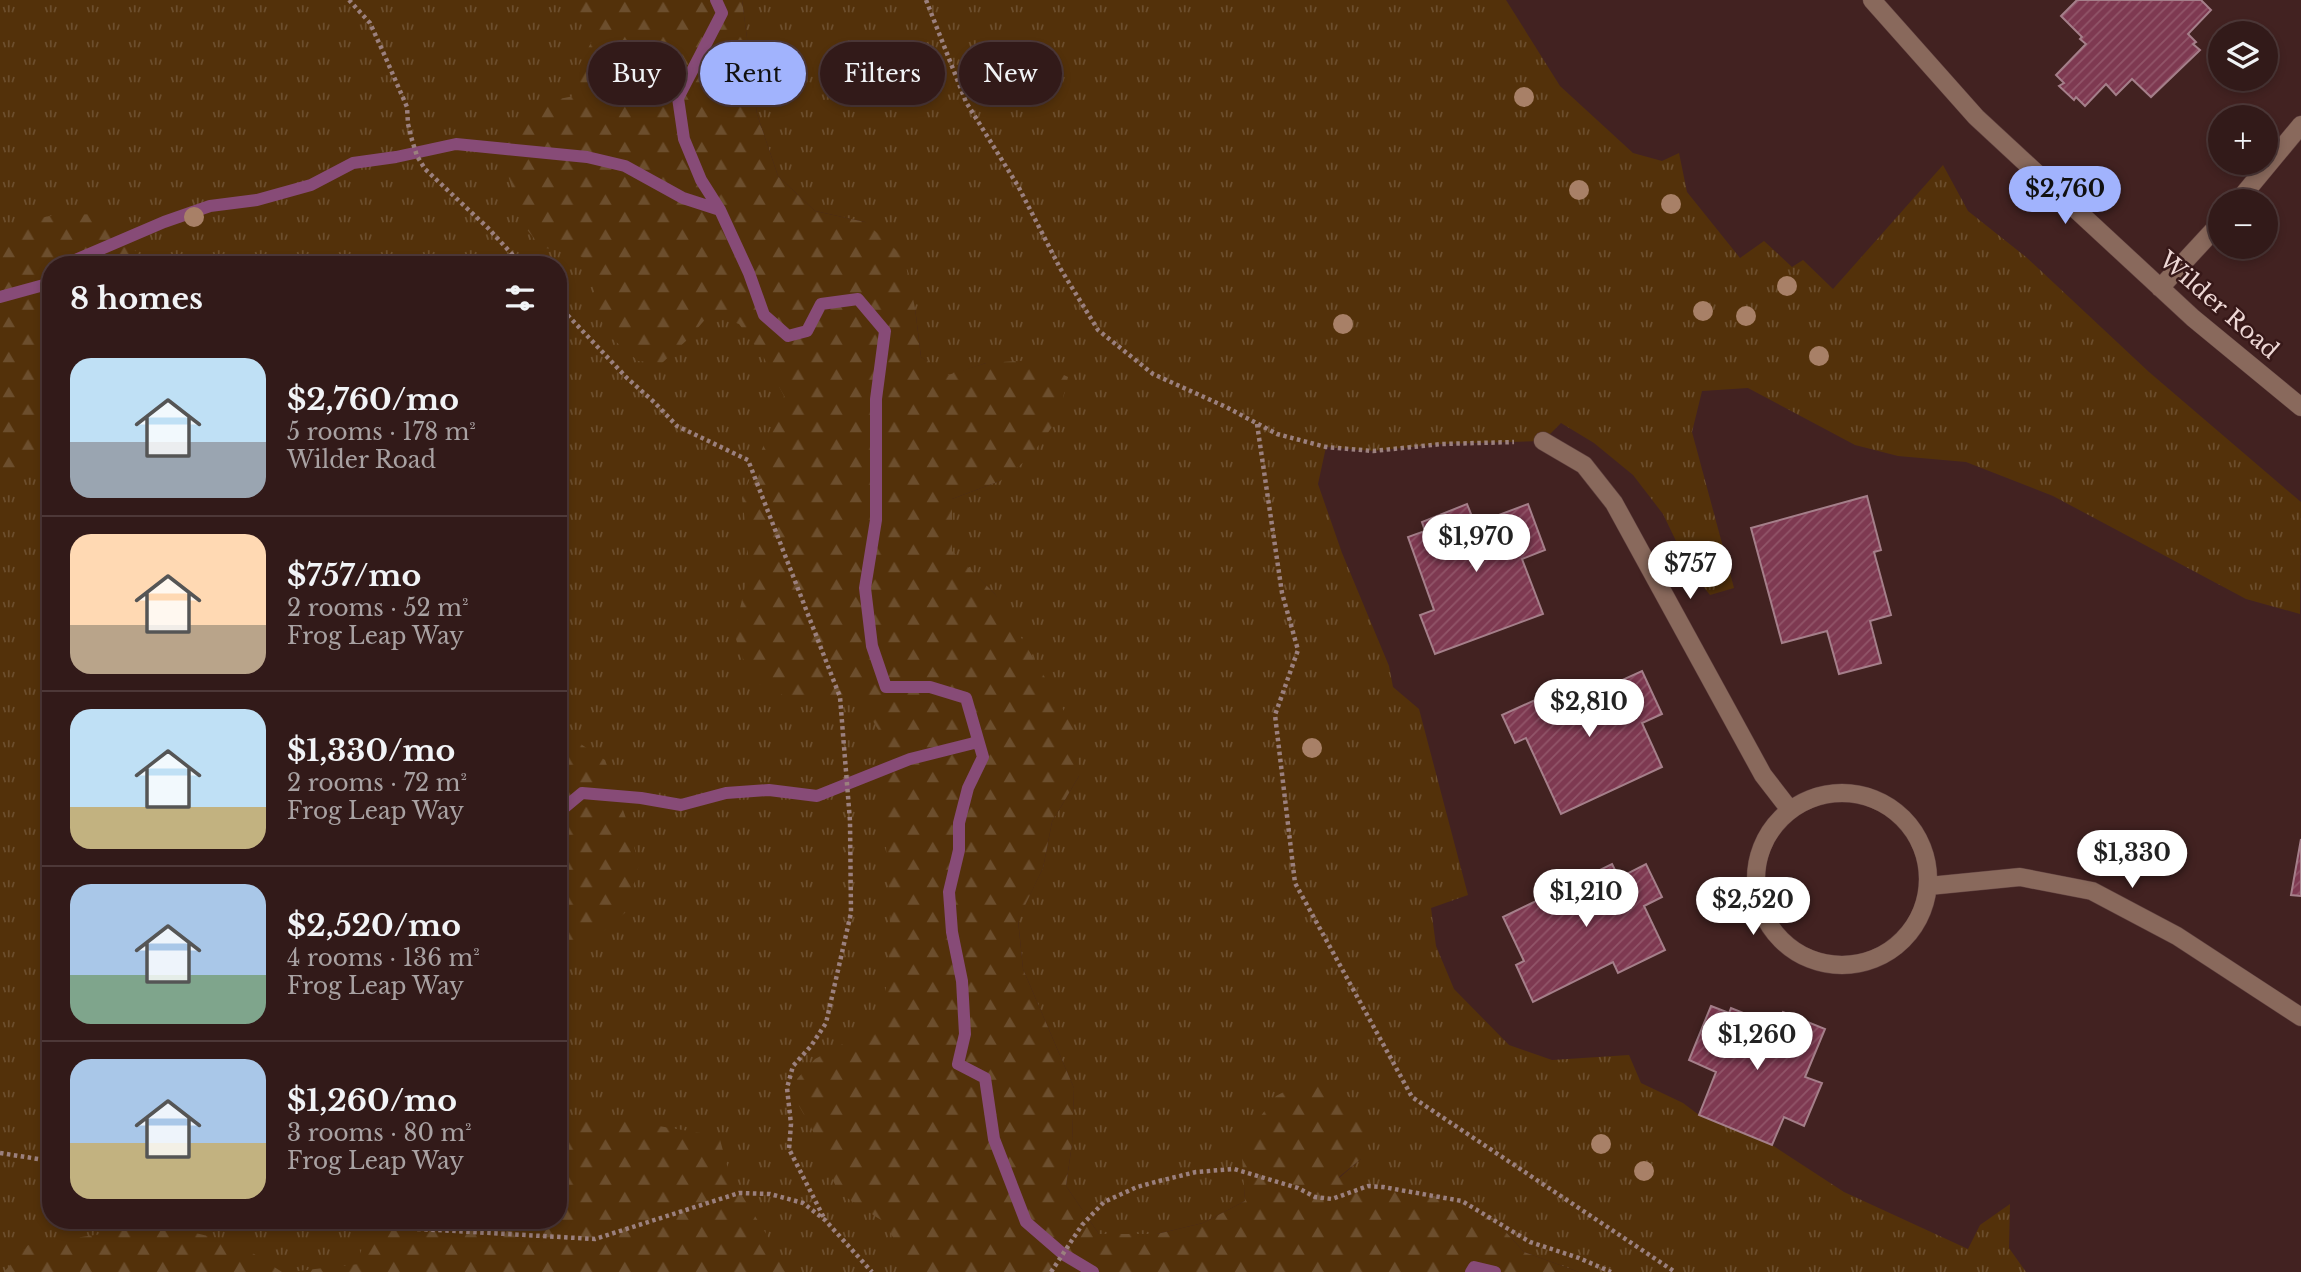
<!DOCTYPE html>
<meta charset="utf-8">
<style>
body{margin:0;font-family:"Libre Baskerville",serif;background:#3d2726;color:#f1f3f6;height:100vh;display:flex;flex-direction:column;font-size:26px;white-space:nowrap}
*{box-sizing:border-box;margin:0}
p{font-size:23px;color:#a8a1a2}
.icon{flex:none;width:38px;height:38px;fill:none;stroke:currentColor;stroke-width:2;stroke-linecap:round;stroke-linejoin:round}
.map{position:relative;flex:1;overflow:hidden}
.drawer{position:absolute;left:42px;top:256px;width:525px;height:973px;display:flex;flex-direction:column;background:#321a19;border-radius:28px;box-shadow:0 4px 10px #0003,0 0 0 2px #4d3838}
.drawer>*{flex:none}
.hud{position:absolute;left:588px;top:42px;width:665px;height:63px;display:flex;gap:14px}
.buttons{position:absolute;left:2208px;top:21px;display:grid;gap:14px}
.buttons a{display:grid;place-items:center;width:70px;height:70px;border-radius:50%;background:#321a19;box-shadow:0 4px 10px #0003,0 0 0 2px #4d3838;font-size:35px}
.price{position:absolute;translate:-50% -60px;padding:0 16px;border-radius:24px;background:#fff;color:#222;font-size:23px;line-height:46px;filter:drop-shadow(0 2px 4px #0008)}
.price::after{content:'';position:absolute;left:50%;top:42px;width:21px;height:16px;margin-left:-10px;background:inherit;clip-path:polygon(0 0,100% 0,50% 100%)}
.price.on{background:#a1b3fd;color:#111}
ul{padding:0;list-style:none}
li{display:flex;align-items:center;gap:21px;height:175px;padding:0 28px}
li+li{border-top:2px solid #4d3838}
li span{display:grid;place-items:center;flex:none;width:196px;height:140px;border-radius:21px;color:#555}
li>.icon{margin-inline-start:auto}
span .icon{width:84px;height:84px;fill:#fffc;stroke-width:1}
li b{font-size:30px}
h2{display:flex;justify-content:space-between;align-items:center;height:84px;padding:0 28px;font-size:30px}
.tag{padding:0 24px;border-radius:32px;background:#321a19;box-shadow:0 4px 10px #0003,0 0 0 2px #4d3838;font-size:24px;line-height:63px}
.tag.on{background:#a1b3fd;color:#111}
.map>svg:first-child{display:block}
</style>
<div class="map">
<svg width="2301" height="1272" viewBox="0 0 2301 1272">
<defs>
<pattern id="grass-tufts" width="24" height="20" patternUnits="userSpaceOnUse" patternTransform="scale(1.75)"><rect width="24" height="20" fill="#53310a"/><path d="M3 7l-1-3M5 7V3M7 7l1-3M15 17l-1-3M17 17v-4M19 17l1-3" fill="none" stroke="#6c4e2d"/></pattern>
<pattern id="forest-firs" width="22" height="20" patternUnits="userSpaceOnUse" patternTransform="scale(1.75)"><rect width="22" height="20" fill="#53310a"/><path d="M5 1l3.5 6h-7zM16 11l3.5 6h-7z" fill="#6c4e2d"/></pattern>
<pattern id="building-hatch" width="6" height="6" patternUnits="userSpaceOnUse" patternTransform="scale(1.75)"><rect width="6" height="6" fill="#7e3951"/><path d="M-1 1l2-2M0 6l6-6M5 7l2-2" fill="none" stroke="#915569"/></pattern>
</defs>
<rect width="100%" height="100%" fill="#422221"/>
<path fill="url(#grass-tufts)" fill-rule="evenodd" d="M0,0h637l212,407 104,865h-953zM51,264h507v956h-507z
M742,0h764l54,86 73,67 29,8 17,-8 8,39 53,66 24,-17 28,26 11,-7 30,29 110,-124 25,46 58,46 123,115 152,130 -1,112 -54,-15 -193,-103 -87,-34 -68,-6 -43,-11 -107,-57 -46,3 -10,41 42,156 -24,7 -20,-25 -27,-56 -30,-39 -39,-32 -33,-20 -18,18 -101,3 -69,7 -47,-4 -8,37 24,69 47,113 4,21 26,22 49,186 -37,13 5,38 18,43 55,56 43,15 77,-5 12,28 42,20 16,12 73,30 72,47 124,57 12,-24 30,-21 -1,44 17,24h-447l-55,-20 -30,-33 -32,-18 -79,-14 -15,-1 -16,7 -13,-15 22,-19 -119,-17 3,59 -42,22 -46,11h-58l-33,-48 6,-42 2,-56 -51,-119 -5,-50 25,-51 9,-46 27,-46 -84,-182 -43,-42v-53l48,-18 -14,-118 -38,13 -27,-19 -6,-49 -50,-86 -50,-11 -37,-35 -21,-62z"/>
<path fill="url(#forest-firs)" d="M571,0h171l15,114 21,62 37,35 50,11 39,35 11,51 6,49 27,18 38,-12 48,-3 34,17 -10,42 -28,38 -30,24 -48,18v52l43,43 58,97 24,44 2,41 -27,46 -9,46 -25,52 5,49 51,119 -2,56 -6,42 33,48h58l46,-11 42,-22 -4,-59 35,-46 38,-20 35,21 20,31 -8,31 -22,18 13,15 16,-6 15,1 79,14 32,18 30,33 55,20h-666l-29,-50 -46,-30 -27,-65 -12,-21 -2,-27 18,-20 61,-33 8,-16 7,-81 -12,-198 -22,-36 -64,5 -42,-20 -17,-46 14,-60v-30l-6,-46 42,-102 -20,-38 -25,-34 -29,-10 -23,26 -25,23 -24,-2 -32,-28 -11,-31 -2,-38 -23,-14 -28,-2 -18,-22 -24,-76 10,-25 24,-21 40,-8 1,-23 18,-34z
M102,214l38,42 -2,8h-87v190l-30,21h-21v-248l54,-12z
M558,739h15l32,21 22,61 12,44 -13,47 -36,30h-32z
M604,1117l115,19 11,40 60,96h-501l70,-8 7,-44h192v-101z
M162,1225l75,18 45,29h-278l24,-27z"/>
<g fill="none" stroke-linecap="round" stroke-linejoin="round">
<path stroke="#874b77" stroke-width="12" d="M716,0l6,13 -44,85 6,41 17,41 19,30 29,63 15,42 24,21 19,-5 14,-27 37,-5 27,32 -9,68v121l-11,68 7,58 14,41h44l36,11 17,59 -15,31 -9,35v27l-10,42 3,40 10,49 3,53 -7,30 27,14 9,61 32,83 37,32 30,18
M66,264l98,-42 46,-16 47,-6 54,-15 42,-22 43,-6 60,-13 131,13 38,9 58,32 37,12
M0,297l51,-14
M558,813l24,-20 59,5 40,7 45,-12 43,-3 48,6 93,-37 68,-17
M1471,1272l3,-5 21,5"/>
</g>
<path fill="url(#building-hatch)" stroke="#a57f8a" stroke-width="2" d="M2077,0h124l10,10 -23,24 8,8 -3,2 7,6 -49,47 -19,-18 -16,16 -10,-11 -21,22 -9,-9 -2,3 -15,-14 5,-3 -8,-8 30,-31 -6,-5 2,-2 -21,-21z
M1867,496l14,54 -7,2 17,63 -21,6 11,42 -42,11 -12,-43 -45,12 -31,-115z
M1467,504l8,20 53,-20 17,46 -23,9 21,55 -108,40 -15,-39 14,-5 -26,-73 17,-6 -3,-9z
M1642,671l20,43 -20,9 20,44 -101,47 -35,-76 -11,5 -13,-28 73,-33 8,16z
M2301,839v57l-10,-1z
M1612,864l7,14 27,-14 16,33 -18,9 21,44 -47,23 -5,-11 -80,40 -17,-37 8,-4 -21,-44z
M1711,1006l18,7 2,-5 30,12 -4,10 16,7 10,-25 42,17 -20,48 17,6 -18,43 -20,-9 -12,28 -73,-30 17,-43 -27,-12z"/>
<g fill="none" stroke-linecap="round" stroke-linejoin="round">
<defs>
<path id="minor" d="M1872,0l104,117 217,201 108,89
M2238,201l63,-76
M2160,288l61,-66
M1543,441l41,24 30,38 149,272 27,35
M1756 879a86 86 0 1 1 172 0a86 86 0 1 1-172 0Z
M1929,886l91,-9 72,14 85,45 124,81"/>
</defs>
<use href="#minor" stroke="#5e3f3e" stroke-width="19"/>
<path stroke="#9b807e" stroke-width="4.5" stroke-dasharray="3.5 3.5" stroke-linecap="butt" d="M349,0l21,23 14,31 23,53 1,17 4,16 5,16 8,13 63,59 33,36
M926,0l40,102 52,84 42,82 38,62 55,44 73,33 51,27 49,13 47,4 69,-7 72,-2
M558,305l69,73 27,24 23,24 71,34 92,237 10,124 1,92 -25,110 -15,23 -18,20 -6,22 4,36 -2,25 36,71
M1257,424l25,169 16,57 -23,65 20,168 117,214 263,175
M0,1153l51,8
M327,1220l22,5 246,14 144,-46 31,1 33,9 22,17 47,52
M1051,1272l31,-47 22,-23 33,-15 22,-6 37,-9 38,-3 64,19 17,9 17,2 36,-13 15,1 79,14 68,41 49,16 32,14"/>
<use href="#minor" stroke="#89695c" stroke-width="18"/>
</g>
<g fill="#a88067">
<circle cx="1524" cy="97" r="10"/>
<circle cx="1579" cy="190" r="10"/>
<circle cx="1671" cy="204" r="10"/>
<circle cx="194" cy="217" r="10"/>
<circle cx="1787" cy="286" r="10"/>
<circle cx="1703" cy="311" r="10"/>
<circle cx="1746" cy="316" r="10"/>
<circle cx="1343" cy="324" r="10"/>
<circle cx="1819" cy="356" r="10"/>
<circle cx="1312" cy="748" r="10"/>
<circle cx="1601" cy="1144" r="10"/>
<circle cx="1644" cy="1171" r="10"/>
</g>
<g text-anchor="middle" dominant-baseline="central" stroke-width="5" stroke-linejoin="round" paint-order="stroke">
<g font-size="23" fill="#eed8d6" stroke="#371818">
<text transform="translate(2219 305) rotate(41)">Wilder Road</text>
</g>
</g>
</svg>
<div class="buttons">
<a><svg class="icon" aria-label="layers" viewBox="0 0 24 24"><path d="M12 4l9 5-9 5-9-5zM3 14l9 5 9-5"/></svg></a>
<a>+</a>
<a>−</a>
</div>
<b class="price on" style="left:2065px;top:226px">$2,760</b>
<b class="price" style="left:1476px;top:574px">$1,970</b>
<b class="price" style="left:1690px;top:601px">$757</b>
<b class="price" style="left:1589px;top:739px">$2,810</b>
<b class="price" style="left:2132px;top:890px">$1,330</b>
<b class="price" style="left:1586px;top:929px">$1,210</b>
<b class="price" style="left:1753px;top:937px">$2,520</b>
<b class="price" style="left:1757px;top:1072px">$1,260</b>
<div class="hud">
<a class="tag">Buy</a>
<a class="tag on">Rent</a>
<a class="tag">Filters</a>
<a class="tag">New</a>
</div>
<section class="drawer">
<h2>8 homes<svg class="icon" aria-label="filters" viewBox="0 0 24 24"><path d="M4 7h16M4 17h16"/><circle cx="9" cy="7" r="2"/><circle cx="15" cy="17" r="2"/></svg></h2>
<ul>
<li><span style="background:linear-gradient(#bfe0f5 60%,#9aa5b1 0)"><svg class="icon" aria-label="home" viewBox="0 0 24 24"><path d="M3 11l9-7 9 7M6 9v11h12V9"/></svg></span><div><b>$2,760/mo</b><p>5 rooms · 178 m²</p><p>Wilder Road</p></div></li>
<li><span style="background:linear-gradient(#ffd9b3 65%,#b9a48a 0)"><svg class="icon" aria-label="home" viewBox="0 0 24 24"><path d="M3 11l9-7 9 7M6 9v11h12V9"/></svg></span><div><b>$757/mo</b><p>2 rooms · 52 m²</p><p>Frog Leap Way</p></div></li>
<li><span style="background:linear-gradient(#bfe0f5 70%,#c2b280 0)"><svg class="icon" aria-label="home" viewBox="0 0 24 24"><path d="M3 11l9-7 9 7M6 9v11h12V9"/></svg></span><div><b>$1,330/mo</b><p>2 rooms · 72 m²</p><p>Frog Leap Way</p></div></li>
<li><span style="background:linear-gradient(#a9c7e8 65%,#7fa58c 0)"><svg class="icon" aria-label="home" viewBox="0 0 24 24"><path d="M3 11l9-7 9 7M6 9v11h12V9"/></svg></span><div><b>$2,520/mo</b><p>4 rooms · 136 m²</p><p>Frog Leap Way</p></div></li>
<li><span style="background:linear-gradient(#a9c7e8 60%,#c2b280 0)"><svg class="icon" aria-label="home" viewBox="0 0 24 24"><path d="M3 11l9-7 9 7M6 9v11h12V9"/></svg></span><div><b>$1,260/mo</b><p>3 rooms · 80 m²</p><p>Frog Leap Way</p></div></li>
</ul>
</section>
</div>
